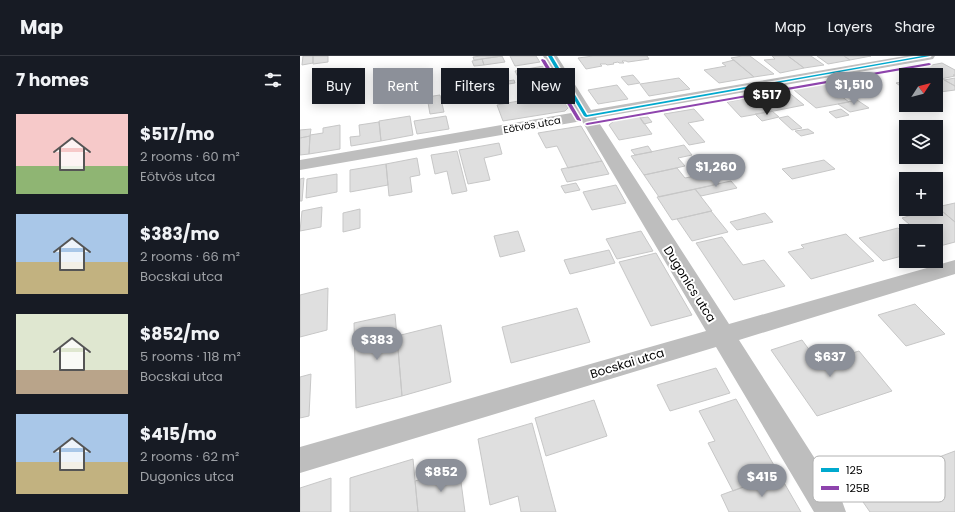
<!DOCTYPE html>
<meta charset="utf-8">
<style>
body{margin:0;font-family:Poppins,sans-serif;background:#242831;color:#f1f3f6;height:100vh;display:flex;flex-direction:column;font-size:15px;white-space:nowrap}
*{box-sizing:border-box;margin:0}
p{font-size:13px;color:#9ea1a6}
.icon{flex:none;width:22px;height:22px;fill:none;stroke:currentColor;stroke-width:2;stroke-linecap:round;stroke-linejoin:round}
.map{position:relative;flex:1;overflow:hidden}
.side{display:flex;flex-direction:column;background:#171b24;width:300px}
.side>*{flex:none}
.banner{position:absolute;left:12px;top:12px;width:380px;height:36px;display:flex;gap:8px}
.needle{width:26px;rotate:54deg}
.controls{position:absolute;left:599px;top:12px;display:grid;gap:8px}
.controls a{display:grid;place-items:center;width:44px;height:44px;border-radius:0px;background:#171b24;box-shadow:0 2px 10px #0003;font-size:20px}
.price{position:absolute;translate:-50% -34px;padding:0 9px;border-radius:14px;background:#8c9099;color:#fff;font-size:13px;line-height:26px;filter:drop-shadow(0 1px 2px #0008)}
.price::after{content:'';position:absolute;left:50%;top:24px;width:12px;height:9px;margin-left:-6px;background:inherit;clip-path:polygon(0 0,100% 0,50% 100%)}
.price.on{background:#222;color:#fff}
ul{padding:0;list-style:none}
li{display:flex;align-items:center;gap:12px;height:100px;padding:0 16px}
li span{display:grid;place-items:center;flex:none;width:112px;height:80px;border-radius:0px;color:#555}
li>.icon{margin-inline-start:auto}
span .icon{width:48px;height:48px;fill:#fffc;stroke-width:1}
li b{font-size:17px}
h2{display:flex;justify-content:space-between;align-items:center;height:48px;padding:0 16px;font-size:17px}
.chip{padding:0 14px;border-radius:0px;background:#171b24;box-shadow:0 2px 10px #0003;font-size:14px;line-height:36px}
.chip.on{background:#8c9099;color:#fff}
header{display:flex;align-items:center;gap:24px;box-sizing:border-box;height:56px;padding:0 20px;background:#171b24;border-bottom:1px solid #363941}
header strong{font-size:19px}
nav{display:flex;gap:22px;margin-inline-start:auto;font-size:14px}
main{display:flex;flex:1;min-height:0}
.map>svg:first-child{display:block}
</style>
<header>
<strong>Map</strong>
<nav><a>Map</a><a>Layers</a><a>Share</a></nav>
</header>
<main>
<section class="side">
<h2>7 homes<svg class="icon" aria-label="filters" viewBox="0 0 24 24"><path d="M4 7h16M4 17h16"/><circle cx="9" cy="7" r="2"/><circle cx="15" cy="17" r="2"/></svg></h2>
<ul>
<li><span style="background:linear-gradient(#f6c9c9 65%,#8fb573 0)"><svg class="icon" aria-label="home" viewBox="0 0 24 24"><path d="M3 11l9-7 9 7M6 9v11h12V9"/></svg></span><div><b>$517/mo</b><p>2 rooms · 60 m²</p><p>Eötvös utca</p></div></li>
<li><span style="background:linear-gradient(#a9c7e8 60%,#c2b280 0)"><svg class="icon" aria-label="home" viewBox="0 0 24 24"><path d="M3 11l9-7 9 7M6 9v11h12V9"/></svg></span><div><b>$383/mo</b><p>2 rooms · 66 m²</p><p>Bocskai utca</p></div></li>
<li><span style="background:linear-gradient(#dfe7d0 70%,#b9a48a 0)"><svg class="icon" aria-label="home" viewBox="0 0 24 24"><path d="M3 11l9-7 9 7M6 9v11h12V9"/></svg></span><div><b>$852/mo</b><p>5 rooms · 118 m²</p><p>Bocskai utca</p></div></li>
<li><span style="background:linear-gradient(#a9c7e8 60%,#c2b280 0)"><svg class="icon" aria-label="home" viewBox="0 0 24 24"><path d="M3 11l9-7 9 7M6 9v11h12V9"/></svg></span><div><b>$415/mo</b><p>2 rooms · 62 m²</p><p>Dugonics utca</p></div></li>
</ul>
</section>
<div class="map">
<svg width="655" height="456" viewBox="0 0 655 456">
<rect width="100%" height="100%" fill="#fff"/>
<path fill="#dfdfdf" stroke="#c7c7c7" d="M3,0h10v7l-11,2z
M13,0h15v6l-15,2z
M181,0h21l-28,4 -1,-3z
M202,0l3,6 -21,3 -2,-6z
M210,0h26l4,6 -25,4z
M293,0h54l2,3 -21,3 -2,-1h-4l2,2h-5l-1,-1 -5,1 1,1 -7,1 -1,-1h-6l2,2 -16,3 -8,-11z
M442,0h8l24,18 -20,3 -23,-19z
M472,0h16l16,12 -24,5 -16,-13 11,-1z
M488,0h23l13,9 -20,3z
M517,0h27l6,4 -22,4z
M544,0h27l-21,4z
M182,3l2,6 -10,1 -2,-5z
M434,4l20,17 -35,6 -15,-13 22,-4 -4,-3z
M642,7l13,7v5h-2l2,1 -14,3 -20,-12z
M244,10l7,13 -30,4 -6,-12z
M621,11l15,8h-24l-9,-5z
M333,19l7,8 -12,2 -7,-8z
M636,19l19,11v4l-15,2 -4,-2z
M379,22l11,11 -41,7 -9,-12z
M655,22v8l-11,-6z
M251,23l17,29 -3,3 -62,10 -6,-16 32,-6 -8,-16z
M214,24l1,3 -26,4 -1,-3z
M545,24l19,13 -21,4 -18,-13z
M606,25v9l-10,-7z
M525,28l24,18 -33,6 -22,-18z
M317,29l11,14 -30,5 -10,-14z
M189,31l2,6 -26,4 -2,-6z
M487,35l17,14 -35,7 -16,-15z
M199,36l2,8 -7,1 -3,-8z
M140,39l4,17 -14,2 -3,-17z
M453,41l16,15 -28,5 -14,-15z
M557,44l12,8 -19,4 -12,-8z
M394,53l10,11 -16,3 17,19 -16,3 -25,-31z
M541,53l8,6 -13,3 -7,-6z
M472,55l7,6 -17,4 -7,-7z
M110,60l3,19 -32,6 -2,-20z
M146,60l3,13 -32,5 -3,-13z
M339,60l13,18 -33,6 -10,-15 5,-4z
M488,60l14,12 -10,2 -13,-12z
M348,61l4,5 -8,2 -4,-6z
M79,66l2,19 -30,5 -1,-9 10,-1 -1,-11z
M40,69v24l-31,5 1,-19 13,-2v-5z
M281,70l21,35 -34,7 -11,-22 -11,2 -8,-15z
M11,73l-1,7 -10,2v-8z
M508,73l6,4 -13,3 -6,-5z
M10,80l-1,18 -9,1v-17z
M199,87l3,11 -18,4 6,22 -22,4 -9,-34z
M384,89l8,10 -14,3 7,8 -41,9 -13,-19z
M348,90l4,6 -17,3 -4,-5z
M157,95l10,40 -15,3 -5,-23 -12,3 -4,-19z
M117,102l3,17 -10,2 2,15 -23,4 -3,-32z
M524,104l11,9 -43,10 -10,-10z
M302,105l7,13 -42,8 -6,-13z
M86,108l2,21 -38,7v-22z
M377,112l8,10 25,-5 9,11 -60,13 -15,-22z
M37,118v18l-31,6 1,-19z
M4,122l-2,23h-2v-22z
M431,125l6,7 -36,8 -6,-7z
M276,127l4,7 -15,3 -4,-7z
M316,129l10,18 -34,7 -9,-18z
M395,133l17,22 -40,9 -15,-23z
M655,147v19l-18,-15z
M636,150l19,16v20l-19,5v-16h-19l-15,-13 17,-5 -4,-4h21z
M22,151l-1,20 -21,4 2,-20z
M60,153v19l-17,4v-19z
M411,155l17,21 -36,9 -15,-22z
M465,157l8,9 -36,8 -7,-8z
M598,172l8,7v20l-23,6 -24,-23z
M218,175l7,20 -25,6 -6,-21z
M341,175l12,20 -36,8 -11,-20z
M546,178l28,27 -63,18 -23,-27 16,-4 -3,-3z
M422,181l21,28 21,-5 21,26 -51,14 -38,-57z
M309,194l6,13 -45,11 -6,-14z
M356,197l36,62 -41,11 -32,-64z
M28,232l-1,42 -27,7v-42z
M615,248l30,30 -39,12 -28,-31z
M277,252l13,34 -79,21 -9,-36z
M95,258l7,82 -46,12 -2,-85z
M141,269l10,57 -49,14 -5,-60z
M502,284l17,23 40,-12 33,40 -75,25 -46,-66z
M416,312l14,25 -60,18 -13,-26z
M11,318l-2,42 -9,2v-41z
M436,343l43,75 -46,17 -25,-48 7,-2 -16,-30z
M294,344l13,36 -61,20 -11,-38z
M232,367l24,89h-35l-3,-16 -28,9 -12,-66z
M655,395v61h-85l-16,-23z
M113,403l5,53h-68v-34z
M159,411l6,45h-47l-3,-31z
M479,418l22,38h-72l-8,-17z
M31,422v34h-31v-24z"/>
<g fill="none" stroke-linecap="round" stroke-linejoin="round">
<path fill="#bebebe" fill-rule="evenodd" d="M243,0h14l34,54 314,-54h30l-2,3 -5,1 -332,58 133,206 226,-64v14l-216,66 103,161 4,11h-32l-98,-165 -416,126v-26l406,-116 -124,-210 -282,49v-10l277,-48z"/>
<defs>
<path id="bus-1" d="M248,0h4l35,59 335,-59h8l-344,61 -2,-1z"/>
<path id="bus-2" d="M242,3l3,1 36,60v1l-4,-1 -36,-60z
M629,7l2,1 -1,1 -343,60 -2,-1 2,-1z"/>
</defs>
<use href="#bus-1" stroke="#fff" stroke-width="3"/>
<use href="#bus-2" stroke="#fff" stroke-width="3"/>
<use href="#bus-1" fill="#00a9ce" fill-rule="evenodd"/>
<use href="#bus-2" fill="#8e44ad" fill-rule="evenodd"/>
</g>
<g text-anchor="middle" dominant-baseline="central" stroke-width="4" stroke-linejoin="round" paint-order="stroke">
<g font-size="10" fill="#000" stroke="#fff">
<text transform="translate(232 69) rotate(-10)">Eötvös utca</text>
</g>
<g font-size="12" fill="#000" stroke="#fff">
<text transform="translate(390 228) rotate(58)">Dugonics utca</text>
<text transform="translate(327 307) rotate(-17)">Bocskai utca</text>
</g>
</g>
<rect x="513" y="400" width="132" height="46" rx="6" fill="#fff" stroke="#b2b2b2" stroke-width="1"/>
<rect x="521" y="412" width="18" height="4" fill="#00a9ce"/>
<rect x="521" y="430" width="18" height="4" fill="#8e44ad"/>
<g font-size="11" fill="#000">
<text x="546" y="418">125</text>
<text x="546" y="436">125B</text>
</g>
</svg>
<div class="controls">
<a><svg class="needle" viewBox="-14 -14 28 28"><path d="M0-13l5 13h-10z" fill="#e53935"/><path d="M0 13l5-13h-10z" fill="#9ea1a6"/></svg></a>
<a><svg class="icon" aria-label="layers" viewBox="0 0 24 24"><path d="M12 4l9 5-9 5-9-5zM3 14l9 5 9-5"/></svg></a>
<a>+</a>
<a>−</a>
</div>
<b class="price" style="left:554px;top:50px">$1,510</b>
<b class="price on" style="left:467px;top:60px">$517</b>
<b class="price" style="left:416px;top:132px">$1,260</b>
<b class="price" style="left:77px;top:305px">$383</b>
<b class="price" style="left:530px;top:322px">$637</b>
<b class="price" style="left:141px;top:437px">$852</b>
<b class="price" style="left:462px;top:442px">$415</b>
<div class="banner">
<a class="chip">Buy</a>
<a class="chip on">Rent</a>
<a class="chip">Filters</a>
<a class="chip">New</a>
</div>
</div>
</main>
